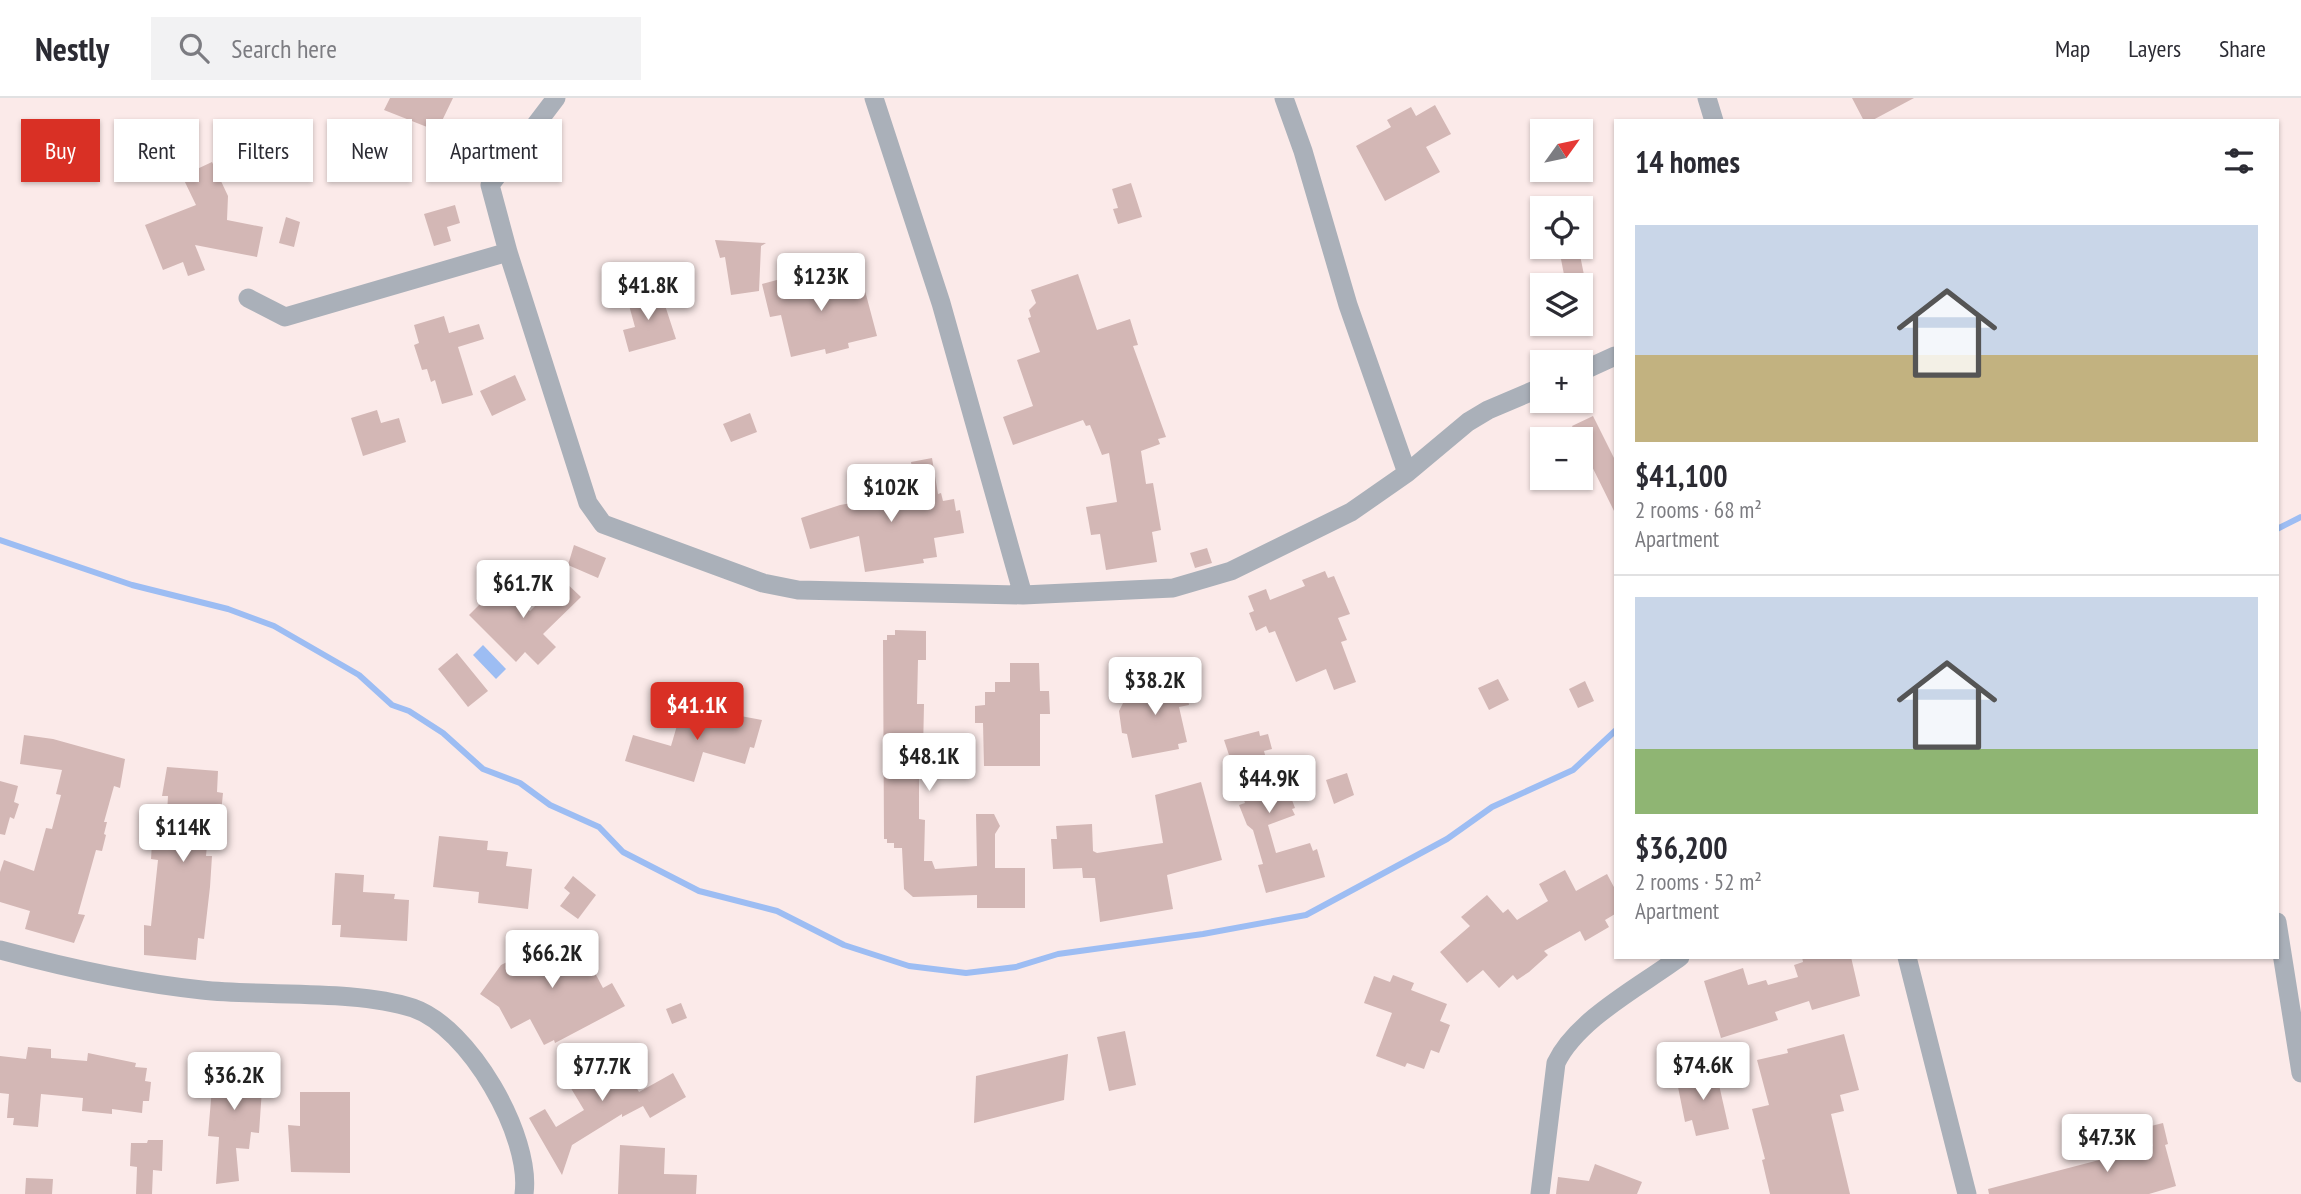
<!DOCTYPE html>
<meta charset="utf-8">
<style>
body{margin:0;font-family:"PT Sans Narrow",sans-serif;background:#f2f2f3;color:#2b2b33;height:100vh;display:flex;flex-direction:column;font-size:26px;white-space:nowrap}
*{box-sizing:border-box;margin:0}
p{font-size:23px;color:#7c7c81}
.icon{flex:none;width:38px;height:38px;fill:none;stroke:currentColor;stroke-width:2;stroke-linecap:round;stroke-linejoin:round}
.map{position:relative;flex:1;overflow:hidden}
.side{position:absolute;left:1614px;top:21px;width:665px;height:840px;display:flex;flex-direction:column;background:#fff;border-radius:0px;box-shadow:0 2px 5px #0004}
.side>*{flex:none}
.guide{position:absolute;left:21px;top:21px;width:665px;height:63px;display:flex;gap:14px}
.needle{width:46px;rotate:57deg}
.fabs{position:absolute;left:1530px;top:21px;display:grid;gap:14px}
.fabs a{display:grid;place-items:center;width:63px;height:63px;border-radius:0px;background:#fff;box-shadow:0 2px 5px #0004;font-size:35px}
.price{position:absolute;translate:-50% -60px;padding:0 16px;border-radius:7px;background:#fff;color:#222;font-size:23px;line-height:46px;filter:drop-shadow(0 2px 4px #0008)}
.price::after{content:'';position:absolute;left:50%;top:42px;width:21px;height:16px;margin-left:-10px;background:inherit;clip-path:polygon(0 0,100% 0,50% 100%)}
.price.current{background:#d93025;color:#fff}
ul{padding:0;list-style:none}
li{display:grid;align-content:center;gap:14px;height:371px;padding:0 21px}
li+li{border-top:2px solid #e1e1e2}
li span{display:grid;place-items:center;height:217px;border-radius:0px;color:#555}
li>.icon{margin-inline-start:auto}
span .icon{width:126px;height:126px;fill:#fffc;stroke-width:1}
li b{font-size:30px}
h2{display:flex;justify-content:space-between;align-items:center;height:84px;padding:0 21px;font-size:30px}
.chip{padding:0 24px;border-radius:0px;background:#fff;box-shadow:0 2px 5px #0004;font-size:24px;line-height:63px}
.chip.current{background:#d93025;color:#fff}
header{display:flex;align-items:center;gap:42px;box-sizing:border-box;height:98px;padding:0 35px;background:#fff;border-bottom:2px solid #e1e1e2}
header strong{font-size:33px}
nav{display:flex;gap:38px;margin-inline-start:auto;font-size:24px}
.search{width:490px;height:63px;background:#f2f2f3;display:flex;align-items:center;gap:18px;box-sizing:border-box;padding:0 24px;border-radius:0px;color:#7c7c81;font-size:26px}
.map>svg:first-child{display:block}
</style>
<header>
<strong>Nestly</strong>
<div class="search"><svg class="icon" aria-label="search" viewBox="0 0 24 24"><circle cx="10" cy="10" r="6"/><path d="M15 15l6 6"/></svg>Search here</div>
<nav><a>Map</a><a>Layers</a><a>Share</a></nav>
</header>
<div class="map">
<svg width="2301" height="1096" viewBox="0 0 2301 1096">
<rect width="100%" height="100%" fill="#fbeae9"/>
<path fill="#9dbdf3" d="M483,547l23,24 -10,10 -23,-24z"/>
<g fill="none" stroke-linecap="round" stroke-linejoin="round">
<path stroke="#9dbdf3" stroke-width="6" d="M2277,431l24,-12
M0,442l132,45 96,24 46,17 85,49 33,30 17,6 34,22 40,36 37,14 30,22 49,22 24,25 76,39 78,20 67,34 65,21 57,7 50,-6 42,-13 145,-20 103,-19 141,-76 45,-32 81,-37 42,-39"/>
</g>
<path fill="#d3b7b5" d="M390,0h63l-13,27 -10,-4 -3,6 -43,-17z
M1852,0h62l-43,23h-7z
M1435,7l16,29 -25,13 14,25 -55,29 -29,-55 35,-19 -4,-7 24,-13 5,9z
M212,64l16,34 -1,24 36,7 -6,30 -62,-12 10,25 -17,6 -5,-14 -20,8 -18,-45 51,-20 -14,-29z
M1131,85l11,34 -24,7 -5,-15 5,-1 -6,-19z
M455,107l5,18 -13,4 4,14 -17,5 -10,-32z
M286,119l14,5 -6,25 -15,-4z
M715,142l51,3 -5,3 -2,45 -28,4 -6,-38 -5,1z
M1579,152l7,35h-20l-6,-31z
M860,174l17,64 -29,7 1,5 -23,6 -1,-5 -34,8 -10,-42 -11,2 -8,-33 26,-7 2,4 13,-3 2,8z
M1078,176l19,56 33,-11 8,26 -5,1 33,91 -8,2 2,5 -19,7 5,33 7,-1 8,47 -9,2 5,30 -51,8 -6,-36 -9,1 -5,-28 31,-5 -8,-49 -7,2 -12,-30 -4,1 -3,-6 -70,25 -10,-28 30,-11 -16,-46 23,-8 -12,-34 3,-1 -2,-7 7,-7 -5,-13z
M660,192l16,49 -47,13 -6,-22 12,-3 -8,-29z
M444,218l5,17 30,-9 5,15 -26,8 15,48 -31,9 -7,-24 -4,2 -4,-13 -5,1 -8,-25 5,-2 -5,-18z
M515,277l11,25 -34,16 -12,-25z
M377,312l4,13 18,-5 7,24 -43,14 -12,-38z
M750,315l7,19 -26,10 -8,-18z
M1593,318l22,44v53l-43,-87z
M932,360l6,36 3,-1 2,8 11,-2 2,12 4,-1 4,23 -30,5 3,19 -14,2 1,4 -59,9 -6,-36 -49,13 -9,-31 39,-13 76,-13 -5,-30z
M574,447l32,13 -8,20 -30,-13z
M1207,450l5,15 -17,5 -5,-15z
M1325,473l3,7 6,-2 16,38 -12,4 9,22 -6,2 15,40 -22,8 -8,-21 -30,13 -21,-51 -6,2 -3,-7 -10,5 -7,-18 5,-2 -6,-15 18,-7 4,11 35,-14 -3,-6z
M562,481l19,18 -38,37 13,13 -18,18 -13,-13 -9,10 -47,-47 14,-14 -4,-3 14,-15 11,11 4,-4 22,21z
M895,532l31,1v29h-8l-1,44h7l-1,48h5v22l-9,3v42l6,1 -1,41h8l3,8 42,-3 -1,-52h18l6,12 -5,8v34h30v40h-48v-13l-64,2 -9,-8 -2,-41h-8v-5h-7v-4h-3l-1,-199h4v-5h8z
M457,555l31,38 -20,16 -30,-38z
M1010,565h29l1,28h9l1,23h-10v52h-56l-1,-43h-8v-17l10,-1v-13h10v-10h15z
M1176,572l4,18h6l3,17 -10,2 8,35 -9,2 1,5 -47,9 -5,-24 -5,-1 -3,-22 5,-10 25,-7 -4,-17z
M1498,581l11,21 -20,10 -11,-22z
M1585,583l9,20 -16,7 -9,-19z
M685,600l20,5 -2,6 59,11 -8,28 -4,-1 -5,17 -42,-12 -9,30 -69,-21 8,-26 38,11z
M1259,633l1,5 8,-2 4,15 -8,2 11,41 12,-5 8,21 -3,1 3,6 -27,10 8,28 34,-10 3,8 4,-2 8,28 -59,16 -8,-28 5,-1 -10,-34 -6,-5 -8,-20 6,-2 -21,-63z
M24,637l29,4 72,20 -5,29 -6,-2 -10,36h3l-3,12 2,1 -4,16 -6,-1 -18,64 7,1 -11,28 -49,-14 5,-18 -30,-9v-30l4,-12 30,11 12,-43 6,1 9,-34 -5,-1 6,-24 -42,-6z
M167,669l51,4 -1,21 6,1 -3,30 -11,-1 -3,34h6l-2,31 -6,52 -6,-1 -2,22 -52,-5v-30l7,1 7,-66 -7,-1 1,-16h3l1,-12h10l2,-35h-6z
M1347,675l7,22 -20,9 -8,-24z
M0,683l18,5 -4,16 5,2 -5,15 -4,-2 -5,18 -5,-1z
M1201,684l21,78 -55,15 6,34 -73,13 -5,-44h-12l-1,-10 -29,1 -2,-30h6l-1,-13 36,-2 1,27 4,2 66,-10 -8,-48z
M439,738l49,5 -1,9 21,2 -2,14 26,3 -4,40 -50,-6 1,-11 -46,-5z
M1565,772l11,21 31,-17 8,15v25l-10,6 4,7 -24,14 -5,-10 -36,20 4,4 -19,17 -12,8 -4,-5 -14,13 -16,-18 -16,13 -27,-31 30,-26 -9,-9 26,-22 16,18 5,-4 9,11 31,-19 -9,-17z
M335,775l29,2 -1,17 32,2 -1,5 15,1 -2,41 -67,-4 1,-12h-9z
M573,778l23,19 -18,24 -18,-13 10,-13 -6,-5z
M572,832l31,58 9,-5 13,23 -70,37 -1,-3 -10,5 -14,-26 -19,10 -12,-22 -19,-13 21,-29z
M1802,859h49l9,39 -48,14 -3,-9 -34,11 3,8 -57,18 -17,-57 39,-13 5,17 18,-5 2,5 30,-8 -4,-12 9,-3z
M1393,877l21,8 -3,7 36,14 -7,17 10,4 -11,28 -8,-3 -7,19 -17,-6 -2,4 -29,-11 16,-43 -28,-10 10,-27 16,6z
M681,905l6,15 -15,6 -6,-15z
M1125,933l11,54 -27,6 -12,-54z
M1844,936l15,56 -19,5 4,16 -13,3 19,80h-80l-8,-34 3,-1 -13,-50 17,-4 -12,-45 31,-7 -1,-4z
M28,949l23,2v9l36,3 1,-8 48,10 -1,4 12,1 -2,13 6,1 -2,19h-6l-1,12 -30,-4v5l-30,-3 1,-13 -42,-4 -3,33 -25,-2 1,-7h-7l2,-24 -9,-1v-37l26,3z
M613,949l26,45 34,-19 13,24 -36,21 -7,-12 -21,11v-3l-50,31 -10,30 -33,-57 16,-9 11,18 28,-17 -21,-35z
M1068,956l-4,46 -90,23 2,-47z
M224,957l32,3 -2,17h6l-1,14h3l-3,44 -8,-1 -2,17 -13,-1 3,33 -23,3 3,-47 -11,-1 6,-73 9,1z
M1715,969l14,62 -33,7 -4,-16 -7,2 -9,-45z
M300,994h50v81l-59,-1 -3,-47 12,1z
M2163,1025l5,21 -3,1 11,41 -27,8h-160l-1,-5 165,-43 -6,-19z
M148,1042h15l-1,31 -9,-1 -1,24h-16l1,-27 -7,-1 1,-23h16z
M620,1047l45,3 -1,26 33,1 -1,19h-78z
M1595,1066l47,18 -5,12h-81l2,-17 31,4z
M26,1080l27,1 -1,15h-27z"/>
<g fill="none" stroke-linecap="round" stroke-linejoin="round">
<path stroke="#aab0b9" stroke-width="19" d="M556,0l-66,87 18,67 80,251 15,21 160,59 35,7 225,5 150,-7 58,-17 120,-59 56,-39 61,-51 20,-12 54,-23
M874,0l67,205 82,292
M1284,0l19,53 45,154 59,168
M1707,0l7,23
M248,200l37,19 223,-65
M1580,274l35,-16
M2277,824l24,151
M0,852c67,18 133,33 202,40 63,7 152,-1 211,18 56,19 119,128 111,186
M1907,859l60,237
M1540,1096l16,-131c21,-44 85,-77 124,-106"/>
</g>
</svg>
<div class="fabs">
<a><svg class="needle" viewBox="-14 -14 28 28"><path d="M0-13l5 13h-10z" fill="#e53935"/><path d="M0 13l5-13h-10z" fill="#7c7c81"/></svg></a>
<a><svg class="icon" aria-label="locate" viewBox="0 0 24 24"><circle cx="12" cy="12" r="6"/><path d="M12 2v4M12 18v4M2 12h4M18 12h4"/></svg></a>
<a><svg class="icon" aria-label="layers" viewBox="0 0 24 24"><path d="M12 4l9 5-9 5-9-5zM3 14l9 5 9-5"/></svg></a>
<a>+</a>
<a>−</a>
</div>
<b class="price" style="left:821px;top:215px">$123K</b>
<b class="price" style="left:648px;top:224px">$41.8K</b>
<b class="price" style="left:891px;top:426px">$102K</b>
<b class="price" style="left:523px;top:522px">$61.7K</b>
<b class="price" style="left:1155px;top:619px">$38.2K</b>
<b class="price current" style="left:697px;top:644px">$41.1K</b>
<b class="price" style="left:929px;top:695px">$48.1K</b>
<b class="price" style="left:1269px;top:717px">$44.9K</b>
<b class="price" style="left:183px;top:766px">$114K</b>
<b class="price" style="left:552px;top:892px">$66.2K</b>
<b class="price" style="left:1703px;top:1004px">$74.6K</b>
<b class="price" style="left:602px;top:1005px">$77.7K</b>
<b class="price" style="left:234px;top:1014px">$36.2K</b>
<b class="price" style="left:2107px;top:1076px">$47.3K</b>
<div class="guide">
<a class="chip current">Buy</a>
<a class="chip">Rent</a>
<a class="chip">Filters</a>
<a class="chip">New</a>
<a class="chip">Apartment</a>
</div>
<section class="side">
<h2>14 homes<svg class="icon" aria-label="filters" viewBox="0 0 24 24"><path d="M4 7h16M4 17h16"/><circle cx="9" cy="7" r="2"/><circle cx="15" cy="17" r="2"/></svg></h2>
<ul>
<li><span style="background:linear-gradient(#c9d6e8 60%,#c2b280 0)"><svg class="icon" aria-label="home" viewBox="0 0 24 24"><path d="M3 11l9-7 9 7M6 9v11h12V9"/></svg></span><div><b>$41,100</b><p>2 rooms · 68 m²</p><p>Apartment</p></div></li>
<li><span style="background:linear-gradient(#c9d6e8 70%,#8fb573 0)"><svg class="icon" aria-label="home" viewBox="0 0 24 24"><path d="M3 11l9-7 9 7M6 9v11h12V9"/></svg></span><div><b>$36,200</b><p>2 rooms · 52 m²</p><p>Apartment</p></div></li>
</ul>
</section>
</div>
